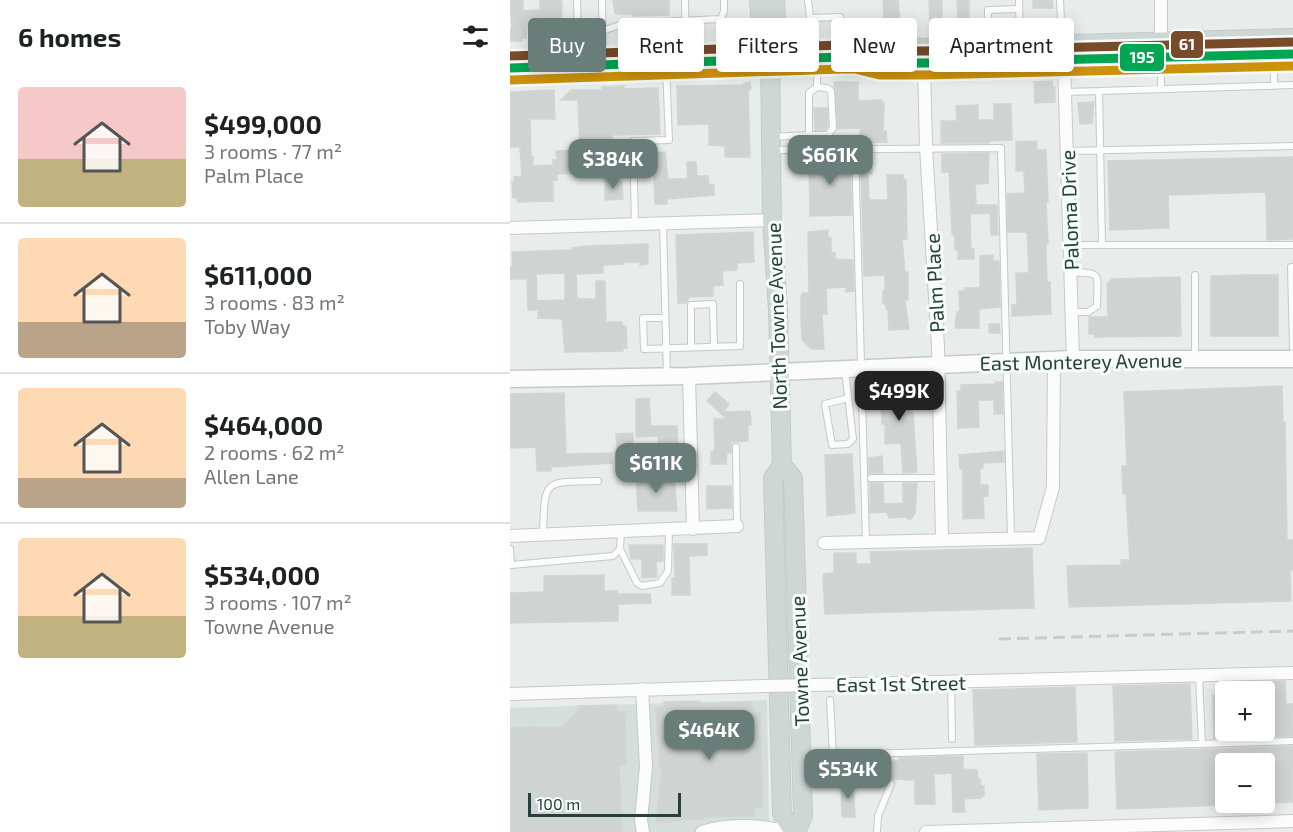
<!DOCTYPE html>
<meta charset="utf-8">
<style>
body{margin:0;font-family:"Exo 2",sans-serif;background:#f2f2f2;color:#202124;height:100vh;display:flex;flex-direction:column;font-size:22px;white-space:nowrap}
*{box-sizing:border-box;margin:0}
p{font-size:20px;color:#757577}
.icon{flex:none;width:33px;height:33px;fill:none;stroke:currentColor;stroke-width:2;stroke-linecap:round;stroke-linejoin:round}
.map{position:relative;flex:1;overflow:hidden}
.sheet{display:flex;flex-direction:column;background:#fff;width:510px}
.sheet>*{flex:none}
.guide{position:absolute;left:18px;top:18px;width:570px;height:54px;display:flex;gap:12px}
.fabs{position:absolute;left:705px;top:681px;display:grid;gap:12px}
.fabs a{display:grid;place-items:center;width:60px;height:60px;border-radius:6px;background:#fff;box-shadow:0 3px 15px #0003;font-size:30px}
.scale{position:absolute;left:18px;bottom:15px;width:153px;box-sizing:border-box;padding-left:6px;border:3px solid #24423a;border-top:0;font-size:16px;line-height:21px;white-space:nowrap;color:#24423a;-webkit-text-stroke:4px #f7fbf9;paint-order:stroke}
.price{position:absolute;translate:-50% -51px;padding:0 14px;border-radius:12px;background:#697e78;color:#fff;font-size:20px;line-height:39px;filter:drop-shadow(0 2px 3px #0008)}
.price::after{content:'';position:absolute;left:50%;top:36px;width:18px;height:14px;margin-left:-9px;background:inherit;clip-path:polygon(0 0,100% 0,50% 100%)}
.price.on{background:#222;color:#fff}
ul{padding:0;list-style:none}
li{display:flex;align-items:center;gap:18px;height:150px;padding:0 18px}
li+li{border-top:2px solid #e0e0e0}
li span{display:grid;place-items:center;flex:none;width:168px;height:120px;border-radius:6px;color:#555}
li>.icon{margin-inline-start:auto}
span .icon{width:72px;height:72px;fill:#fffc;stroke-width:1}
li b{font-size:26px}
h2{display:flex;justify-content:space-between;align-items:center;height:72px;padding:0 18px;font-size:26px}
.chip{padding:0 21px;border-radius:6px;background:#fff;box-shadow:0 3px 15px #0003;font-size:21px;line-height:54px}
.chip.on{background:#697e78;color:#fff}
main{display:flex;flex:1;min-height:0}
.map>svg:first-child{display:block}
</style>
<main>
<section class="sheet">
<h2>6 homes<svg class="icon" aria-label="filters" viewBox="0 0 24 24"><path d="M4 7h16M4 17h16"/><circle cx="9" cy="7" r="2"/><circle cx="15" cy="17" r="2"/></svg></h2>
<ul>
<li><span style="background:linear-gradient(#f6c9c9 60%,#c2b280 0)"><svg class="icon" aria-label="home" viewBox="0 0 24 24"><path d="M3 11l9-7 9 7M6 9v11h12V9"/></svg></span><div><b>$499,000</b><p>3 rooms · 77 m²</p><p>Palm Place</p></div></li>
<li><span style="background:linear-gradient(#ffd9b3 70%,#b9a48a 0)"><svg class="icon" aria-label="home" viewBox="0 0 24 24"><path d="M3 11l9-7 9 7M6 9v11h12V9"/></svg></span><div><b>$611,000</b><p>3 rooms · 83 m²</p><p>Toby Way</p></div></li>
<li><span style="background:linear-gradient(#ffd9b3 75%,#b9a48a 0)"><svg class="icon" aria-label="home" viewBox="0 0 24 24"><path d="M3 11l9-7 9 7M6 9v11h12V9"/></svg></span><div><b>$464,000</b><p>2 rooms · 62 m²</p><p>Allen Lane</p></div></li>
<li><span style="background:linear-gradient(#ffd9b3 65%,#c2b280 0)"><svg class="icon" aria-label="home" viewBox="0 0 24 24"><path d="M3 11l9-7 9 7M6 9v11h12V9"/></svg></span><div><b>$534,000</b><p>3 rooms · 107 m²</p><p>Towne Avenue</p></div></li>
</ul>
</section>
<div class="map">
<svg width="783" height="832" viewBox="0 0 783 832">
<rect width="100%" height="100%" fill="#e8edeb"/>
<path fill="#d6dedb" d="M257,700l2,132h-259v-124z"/>
<path fill="#cfd4d2" stroke="#d1d6d4" stroke-width="1.5" fill-rule="evenodd" d="M0,0h13v11l17,-1v-10h20l2,2 -1,24 -15,1 -2,-8h-16l-2,19h-4v3h-12v-12h2z
M103,0h56v15l-36,1v-2h-18z
M373,0h15l3,35 -16,1z
M419,0l13,1v25h-12z
M447,0h12v25h-11z
M523,0h19l1,8h-20z
M542,81l1,6h2v15l-20,1 -1,-21z
M240,82l1,7 -3,2 2,66h-25v-11l-16,-1v-21l-31,1 -1,-39 64,-1z
M324,82h24v19l24,-1v3h2l-1,28h3l1,11 -27,1v-15l-22,1z
M114,86v3l34,-1 2,46 -48,1v4h-10l1,15 -19,1v12h-4v6l-23,1v6h-4v21l-35,1 -2,-5 -3,1 -1,-16h2v-5l8,-1 -2,-29h-10v-55l44,-2 1,29h-25l1,38h2v9l20,-1v-5h4l-1,-9 24,-1 -2,-50h-17l10,-10h31v-3z
M584,102l-2,21 -12,1 -2,-21z
M484,104h17l1,36 -23,1v2h-48v-22h16l-1,-15 22,-1v15h16z
M304,108h13l1,18 -3,4h-10z
M527,141v9h9l2,52h-2l2,42h-2v7l1,31h3l1,32 -39,2v-11h5l-1,-32h13l-2,-41h-19l-1,-38 18,-1 -1,-22h-8v-29z
M155,152l3,27h20l-1,-17h9l1,14h11l1,9h5v10l-47,4v5h-12l-2,-51z
M479,153l-1,30 -13,1 1,21h21l1,30h-7l-1,-22 -20,1 1,35h3v10h-16v-9h-3v-12l-3,-5 -3,-61h-7v-18z
M299,156h41l2,59 -42,1z
M783,157v82l-26,1 -1,-48 -98,3 1,33 -59,2 -2,-69z
M351,163h11v11h-4l1,26h19l-1,-25h16l1,5h2l1,59h-5l3,33h3v28h-3l4,29 -20,1 -1,-21h-2v-4l-3,-2v-12h2v-16l-21,1z
M95,179h10l7,3 1,17 -18,1z
M318,230v8h3v15h4v6l18,1 1,31 -8,1v-5l-20,1 1,26h-5l2,35h-13l-9,-9 -1,-24v-20l2,-3h6l-1,-61z
M243,232l1,30 -17,1v7l-15,1 1,14 -10,1v10l-24,1 -3,6h-8l-2,-68z
M138,244v20l-8,1v-3h-16v2l-21,1v8l-27,1 1,25h19v-18h9l1,41h16l1,4h3l1,22h-4v3l-58,1 -3,-33 -24,-1v-8h-10l-1,-31h-17v-12l3,-1 -1,-14 60,-2v-2l16,-2zM55,273v27l-28,1 -1,-27z
M483,255v6h6l1,46 -21,2v19h-24l2,-16h3l-1,-21h6v-3h15v-32z
M735,275h33v61h-67v-60z
M670,277l1,59 -86,1v-3h-6v-17h19l-1,-33 5,-5z
M479,324h10l1,9h-11z
M486,382h6l1,32h-9v-14h-16l1,27 -21,1 -1,-37h4v-6l35,-1z
M772,386l1,36h2l2,118h6v30h-3l1,31 -222,6 -2,-41 54,-1v-5h9l-4,-66h-3l-1,-28h5l-3,-74z
M405,387v11h-3l5,74 -14,1 -2,-30 -16,1v-20h-3l-1,-25h-7v-11z
M205,392l14,12 -6,8 27,-1 1,14h-3v16l-17,1v11h-4l-1,11h-15v-12l3,-1 1,-4 -1,-28h13l-20,-18z
M54,393l2,61 45,-1 1,10 -61,4v4h-14l-1,-24 -26,1v-54z
M139,398l2,28h26l1,24 -19,1 -1,-15 -22,1v-38z
M123,433v16h-16l-1,-15z
M494,451v11l-21,1v5l-3,1v16h8v11h-5l1,22 -21,1v-50h-3l-1,-14z
M149,452v9l-18,1 -1,-9z
M342,454l3,59 -28,3 -2,-61z
M372,456l1,17h-14v-15z
M134,476v3l30,-2 3,34h-39l-2,-34z
M360,483h13l1,21 19,-1v-20h14l-2,30 -3,5 -2,2 -5,-3 -16,1 -2,-6 -17,1z
M197,486h24l1,22 -25,1z
M164,544h33v11l-18,1 1,39h-18v-17h3z
M119,545h34v16l-7,1 1,15 -15,1v-19h-11z
M522,548l2,60 -209,6 -2,-37 1,-3 10,-1v-20h22v11h15l-1,-12z
M94,575v16h13l1,3h32l1,9 -33,1v17l-108,2v-30l34,-1v-16z
M775,681l1,23h7v32l-79,2 -1,-43h13v35h38v-38h-28v-9z
M680,684l2,55 -77,2 -2,-55z
M565,687l2,55 -102,3 -2,-55z
M190,701v3l52,-2v11h8l3,94h-8v9l-52,1v2l-25,1 -1,2 -6,-1 -1,2 -14,-2 6,-52h-2l-1,-33h-2l-1,-29h8v-5z
M106,705l1,7h8l1,53h-7l3,67h-112v-104l53,-1 16,-17 -1,-4z
M783,746v56l-29,1v-39h-38v41l-109,4 -2,-57z
M577,753l1,55 -49,2 -2,-56z
M453,756v13l14,1 1,9h2l1,7h3v10h-3v2l-17,1 1,13h-12l-1,-39 -18,1 1,30h-20v-24l-25,-1 -1,-18h10v-3z
M331,782h12l2,35h-13z"/>
<g fill="none" stroke-linecap="round" stroke-linejoin="round">
<defs>
<path id="lane" d="M67,0l1,32 24,-1 21,-7 15,-1 83,-4 3,-8v-11
M92,0l1,61
M175,0l1,59
M298,0l2,18 30,-1 2,38
M509,0l1,44
M550,0l2,41
M477,45l1,-35 31,-1
M764,56v30
M651,60v29
M307,61v26
M307,87l10,1 4,3 2,37 -5,7h-19v-42z
M555,92l34,-1
M262,137l37,-2
M345,148l11,394
M262,150l229,-2 10,390
M557,151l226,-5
M125,224l-2,-83 36,-1 -3,-74
M153,224l4,152
M560,245h223
M592,245l-3,-154 194,-6
M783,267h-2l2,81
M561,273c33,-2 26,2 26,33l-9,6h-16
M685,275v83
M155,318h-22l1,31 96,-3v-62
M181,347v-42l22,-1 1,43
M335,370l8,69 -5,5 -16,1 -7,-41 23,-6
M226,447l1,79
M361,478h70
M33,534c2,-56 0,-52 55,-53
M0,549l1,16 102,-9 7,-7 1,-17
M110,549l17,34 5,3 18,-3 8,-12 1,-41
M689,676l3,68
M441,682l1,57
M320,700l3,55 460,-14
M367,832l1,-16 13,-32"/>
<path id="street" d="M651,0v41
M554,61l9,298
M414,63l2,84 12,200 4,192
M0,228l262,-8
M179,376l4,153
M0,536l227,-10
M314,543l215,-5 14,-51 1,-128
M304,685l479,-12
M132,689l4,78 -5,53 2,12
M0,694l254,-8
M192,832c27,-9 60,-7 87,0
M416,832l367,-11"/>
<path id="secondary" d="M0,379l179,-3 384,-17h220"/>
<path id="primary" d="M249,0l3,40 8,19 2,161 6,90 4,155 11,13 10,338 -7,16
M347,57l24,-8 412,-11
M260,59l7,-20 -2,-39
M0,68l332,-11h15l23,6h44l369,-9
M272,465l-9,13 9,336 12,18"/>
</defs>
<use href="#lane" stroke="#c5cac8" stroke-width="8"/>
<use href="#street" stroke="#c5cac8" stroke-width="14"/>
<use href="#secondary" stroke="#c3cbc8" stroke-width="19"/>
<use href="#primary" stroke="#c3ccc9" stroke-width="20"/>
<use href="#lane" stroke="#fcfcfc" stroke-width="6"/>
<use href="#street" stroke="#fcfcfc" stroke-width="12"/>
<use href="#secondary" stroke="#fcfcfc" stroke-width="16"/>
<use href="#primary" stroke="#cfd7d5" stroke-width="18"/>
<path stroke="#c9cdcc" stroke-width="3" stroke-dasharray="12 6" stroke-linecap="butt" d="M489,639l294,-8"/>
<defs>
<path id="street-bridge" d="M254,686l50,-1"/>
</defs>
<use href="#street-bridge" stroke="#c5cac8" stroke-width="14" stroke-linecap="butt"/>
<use href="#street-bridge" stroke="#fcfcfc" stroke-width="12"/>
<defs>
<path id="bus-1" d="M0,68l332,-11h15l23,6h44l369,-9"/>
<path id="bus-2" d="M0,80l332,-11h13l24,6h45l369,-9"/>
<path id="bus-3" d="M0,56l332,-11h17l23,6h42l369,-9"/>
</defs>
<use href="#bus-1" stroke="#f7fbf9" stroke-width="14"/>
<use href="#bus-2" stroke="#f7fbf9" stroke-width="14"/>
<use href="#bus-3" stroke="#f7fbf9" stroke-width="14"/>
<use href="#bus-1" stroke="#00a651" stroke-width="9"/>
<use href="#bus-2" stroke="#cd920c" stroke-width="9"/>
<use href="#bus-3" stroke="#7a4b2a" stroke-width="9"/>
</g>
<g text-anchor="middle" dominant-baseline="central" stroke-width="6" stroke-linejoin="round" paint-order="stroke">
<g font-size="20" fill="#24423a" stroke="#f7fbf9">
<text transform="translate(559 210) rotate(-92)">Paloma Drive</text>
<text transform="translate(424 283) rotate(-93)">Palm Place</text>
<text transform="translate(266 316) rotate(-92)">North Towne Avenue</text>
<text transform="translate(571 361) rotate(-1)">East Monterey Avenue</text>
<text transform="translate(289 661) rotate(-92)">Towne Avenue</text>
<text transform="translate(391 683) rotate(-1)">East 1st Street</text>
</g>
</g>
<g stroke="#f7fbf9" stroke-width="2">
<rect x="660" y="30" width="34" height="29" rx="6" fill="#7a4b2a"/>
<rect x="609" y="43" width="46" height="29" rx="6" fill="#00a651"/>
</g>
<g font-size="16" text-anchor="middle" font-weight="bold" fill="#fff">
<text x="677" y="50">61</text>
<text x="632" y="63">195</text>
</g>
</svg>
<div class="fabs">
<a>+</a>
<a>−</a>
</div>
<div class="scale">100 m</div>
<b class="price" style="left:320px;top:186px">$661K</b>
<b class="price" style="left:103px;top:190px">$384K</b>
<b class="price on" style="left:389px;top:422px">$499K</b>
<b class="price" style="left:146px;top:494px">$611K</b>
<b class="price" style="left:199px;top:761px">$464K</b>
<b class="price" style="left:338px;top:800px">$534K</b>
<div class="guide">
<a class="chip on">Buy</a>
<a class="chip">Rent</a>
<a class="chip">Filters</a>
<a class="chip">New</a>
<a class="chip">Apartment</a>
</div>
</div>
</main>
